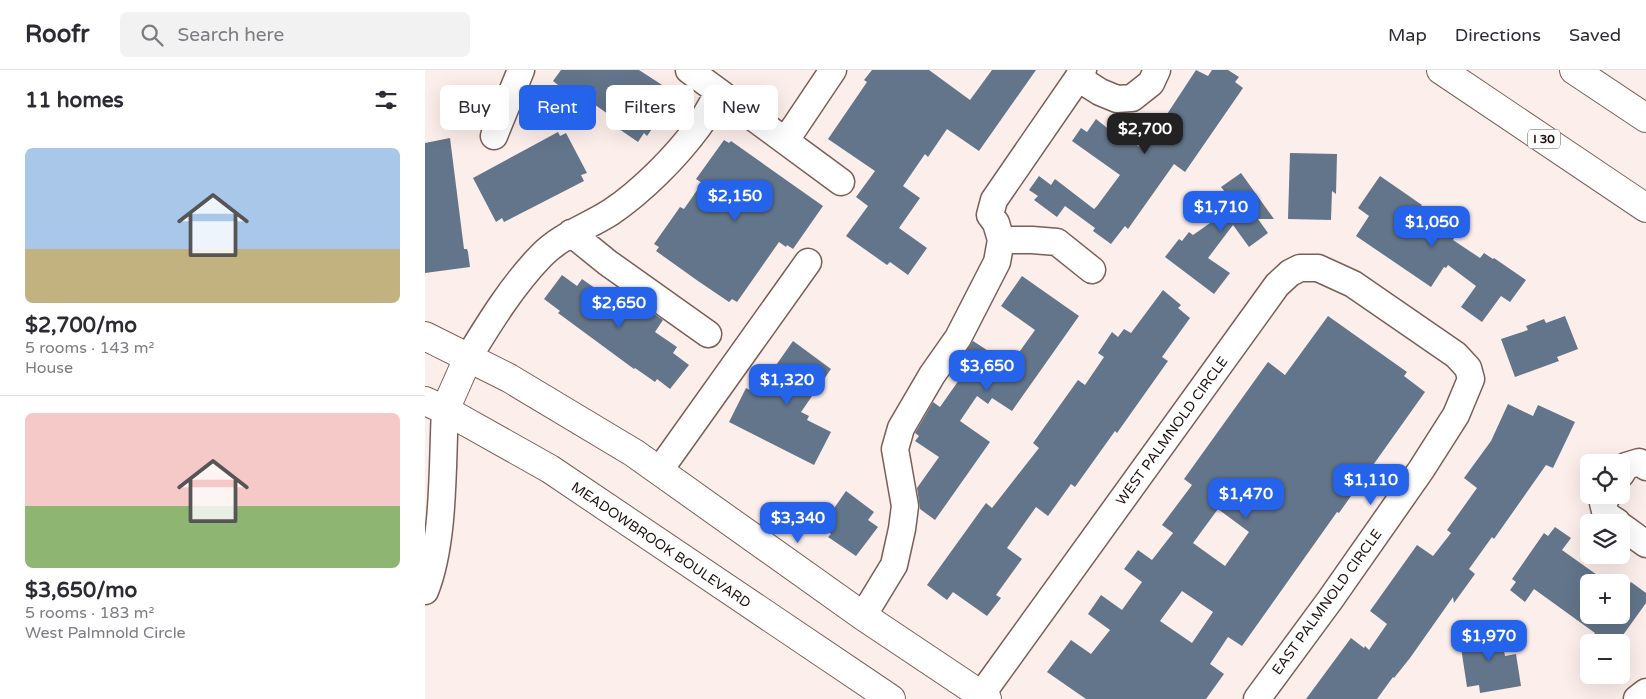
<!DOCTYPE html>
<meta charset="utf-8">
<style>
body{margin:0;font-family:"Varela Round",sans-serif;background:#f2f2f3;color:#2b2b33;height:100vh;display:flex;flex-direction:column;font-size:19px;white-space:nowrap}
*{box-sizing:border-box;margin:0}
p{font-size:16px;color:#7c7c81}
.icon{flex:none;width:28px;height:28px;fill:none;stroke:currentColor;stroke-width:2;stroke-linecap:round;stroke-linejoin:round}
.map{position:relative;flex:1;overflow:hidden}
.drawer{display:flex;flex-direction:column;background:#fff;width:425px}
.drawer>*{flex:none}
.guide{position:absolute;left:15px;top:15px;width:475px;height:45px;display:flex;gap:10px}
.fabs{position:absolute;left:1155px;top:384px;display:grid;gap:10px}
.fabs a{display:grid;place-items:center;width:50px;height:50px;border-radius:8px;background:#fff;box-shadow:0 5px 20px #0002;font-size:25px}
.price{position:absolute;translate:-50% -42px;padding:0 11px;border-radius:10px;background:#2563eb;color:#fff;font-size:16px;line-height:32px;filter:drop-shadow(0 1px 2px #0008)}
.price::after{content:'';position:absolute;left:50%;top:30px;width:15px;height:11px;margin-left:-8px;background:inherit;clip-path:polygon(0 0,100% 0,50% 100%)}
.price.on{background:#222;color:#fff}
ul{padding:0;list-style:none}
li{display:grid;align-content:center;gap:10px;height:265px;padding:0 25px}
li+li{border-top:1px solid #e1e1e2}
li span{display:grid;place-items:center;height:155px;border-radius:8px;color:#555}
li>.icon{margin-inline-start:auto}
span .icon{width:90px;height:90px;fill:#fffc;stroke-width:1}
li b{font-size:21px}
h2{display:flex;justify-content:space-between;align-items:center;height:60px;padding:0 25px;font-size:21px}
.chip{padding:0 18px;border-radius:8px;background:#fff;box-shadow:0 5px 20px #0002;font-size:18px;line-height:45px}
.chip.on{background:#2563eb;color:#fff}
header{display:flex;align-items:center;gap:30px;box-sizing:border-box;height:70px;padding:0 25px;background:#fff;border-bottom:1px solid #e1e1e2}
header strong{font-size:24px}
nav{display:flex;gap:28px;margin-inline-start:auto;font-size:18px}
.search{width:350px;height:45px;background:#f2f2f3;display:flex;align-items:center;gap:12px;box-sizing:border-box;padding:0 18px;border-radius:8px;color:#7c7c81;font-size:19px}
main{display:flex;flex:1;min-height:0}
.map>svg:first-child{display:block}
</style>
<header>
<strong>Roofr</strong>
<div class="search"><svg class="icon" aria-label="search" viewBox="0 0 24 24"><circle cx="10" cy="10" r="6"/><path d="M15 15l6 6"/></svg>Search here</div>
<nav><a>Map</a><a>Directions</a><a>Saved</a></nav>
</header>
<main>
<section class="drawer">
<h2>11 homes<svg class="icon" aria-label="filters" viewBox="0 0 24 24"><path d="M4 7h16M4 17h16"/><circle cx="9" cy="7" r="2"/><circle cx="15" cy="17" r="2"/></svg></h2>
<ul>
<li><span style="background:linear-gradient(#a9c7e8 65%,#c2b280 0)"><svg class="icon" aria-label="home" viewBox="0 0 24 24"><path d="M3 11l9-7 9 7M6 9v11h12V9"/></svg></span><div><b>$2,700/mo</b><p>5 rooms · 143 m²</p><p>House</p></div></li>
<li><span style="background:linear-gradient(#f6c9c9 60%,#8fb573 0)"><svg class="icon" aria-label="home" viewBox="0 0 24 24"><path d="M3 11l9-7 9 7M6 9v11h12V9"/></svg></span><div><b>$3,650/mo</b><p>5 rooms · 183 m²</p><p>West Palmnold Circle</p></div></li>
</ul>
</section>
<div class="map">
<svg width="1221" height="629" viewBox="0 0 1221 629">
<rect width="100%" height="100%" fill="#fceeeb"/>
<path fill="#63758a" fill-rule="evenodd" d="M136,0h78l34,22 -4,7 3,2 -25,35 -3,-3 -6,9 -19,-13 3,-5 -31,-22 -1,1 -15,-11 -3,4 -19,-15z
M447,0h57l41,30 22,-30h44l-57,81 -32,-22 -19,28 -3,-3 -22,32 17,12 -21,30 28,20 -19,27 -18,-13 -3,3 -41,-29 22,-30 -12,-9 19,-26 -47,-32 39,-57 -3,-2z
M771,0l12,6 4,-6h16l11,7 -4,5 8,6 -58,84 -11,-8 -46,65 -3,-3 -14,18 -18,-13 2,-3 -30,-22 -8,11 -23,-17 4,-4 -9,-6 10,-14 12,9 4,-6 39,30 3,-3 23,-31 -48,-34 9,-13 6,4 9,-13 15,12 2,-3 28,20 9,-12 2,1z
M133,62l2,4 6,-3 21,40 -6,2 3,6 -80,41 -2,-4 -6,4 -23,-44z
M25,68l14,111h3l1,3 2,15 -45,6v-130z
M299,70l5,3 2,-2 92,65 -30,43 -6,-4 -1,2 -7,-5 -42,60 -5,-3 -3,3 -31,-21 -42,-30 3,-4 -5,-3 26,-37 4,2 18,-26 -6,-4z
M865,83l47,1 -1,40 -4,-3 -1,29 -43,-1z
M816,103l33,46h-16l10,14 -19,14 -16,-22 -25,33 22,15 -16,21 -49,-37 14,-18 3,2 7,-9 4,3 30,-21 -10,-14 12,-8 -4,-5z
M955,106l42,29 -2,2 38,25 -5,8 27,18 4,-5 9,6 1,-1 32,22 -16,22 -9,-6 -19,26 -21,-15 15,-21 -28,-21 -2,3 -2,-1 -13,20 -75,-51 13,-20 -11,-8z
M137,205l15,11 5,-7 34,24 8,-10 39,27 -8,12 22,15 -4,6 16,12 -19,24 -13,-10 -2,3 -20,-14 -1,1 -76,-56 2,-2 -16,-12z
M597,206l57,40 -67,95 -20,-13 -4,6 -11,-8 -17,25 30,21 -55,78 -15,-11 -3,-21 22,-31 -24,-16 4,-5 -4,-3 18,-31 7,5 19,-27 -8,-6 22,-33 37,24 25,-35 -34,-24z
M738,220l18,15 -3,3 12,10 -28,39 6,4 -51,72 -2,-2 -40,56 -4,-3 -23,32 -12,-9 -29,41 15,11 -26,36 5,3 -14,18 -34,-24 -6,8 -20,-15 59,-82 6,5 47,-60 -6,-5 45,-63 7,5 19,-28 -6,-4 14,-21 6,5 6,-8 7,4z
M903,246l79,56 -3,4 21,16 -86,121 -2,-1 -95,134 -14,-9 -18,27 14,10 -18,25h-120l-39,-27 24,-32 20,14 19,-24 -22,-16 13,-19 21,15 20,-28 -18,-13 14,-19 14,10 21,-27 -11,-8 30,-40 -8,-6 84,-117 17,13zM793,439l31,23 -24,34 -32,-23zM757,521l31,21 -21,31 -32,-22z
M1140,246l13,33 -21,8 2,4 -44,16 -14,-38 27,-9 -2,-4 18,-7 2,4z
M368,271l38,28 -30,43 8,4 -2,4 24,12 -17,33 -85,-43 17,-34 14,7 17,-25 -3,-2z
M1083,334l25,12 5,-11 37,17 -22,46 -7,-3 -52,74 -2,-2 -23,32 6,5 -21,29 -1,-6 -43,61 -16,20 -1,-1 -16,22h-71l45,-61 13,10 1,-2 4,4 18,-26 -17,-13 47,-66 16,11 18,-23 -4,-3 30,-42 -13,-10 27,-37z
M421,421l28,21 -6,8 10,7 -22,29 -28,-19 3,-3 -10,-7z
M1130,457l16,11 -9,12 45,32h-18v33h32v-19l10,-14 15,11v10l-28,39h-30l7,-9 -61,-44 -9,13 -15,-12 6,-8 -4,-3 32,-46 4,3z
M1074,553l6,33 11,-2 5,32 -41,7 -1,-8 -12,2 -7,-46 24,-4 -2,-12z"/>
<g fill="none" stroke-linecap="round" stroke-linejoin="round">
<defs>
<path id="minor" d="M264,0l152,112
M658,0l-5,8 22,14 17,7 15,-1 19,-15 6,-13
M69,66l27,-66
M361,70l47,-70
M146,163l37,30 100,71
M576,170h31l25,2 35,28
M43,288c22,-36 44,-72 73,-102 20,-21 47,-29 70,-44 30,-20 65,-55 87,-85 8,-11 14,-24 21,-35
M234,401l149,-209
M1196,404l5,-8 13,-4 7,5
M1183,425l-5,8 3,12 11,7
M1196,456l25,18
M0,521c20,-50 17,-126 20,-181
M438,546l31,-51 8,-36 3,-23 -10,-57 6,-21 31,-53 26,-37 39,-76 4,-22 -5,-17 -6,-8 4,-15 84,-122
M556,625l296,-410 13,-12 10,-5h18l35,16 103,71 12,13 3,11 -15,36 -35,55 -91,130 -73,99
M1212,629l9,-7"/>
<path id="major" d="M0,266l84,42 125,75 229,163 124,83
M0,331l20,9 105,59 341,230
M20,340l23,-52"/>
<path id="highway" d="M1016,0l205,138
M1149,0l72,48"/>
</defs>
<use href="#minor" stroke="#7b5e58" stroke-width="29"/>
<use href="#major" stroke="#7b5e58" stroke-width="30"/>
<use href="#highway" stroke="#7b5e58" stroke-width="30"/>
<use href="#minor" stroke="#fff" stroke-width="26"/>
<use href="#major" stroke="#fff" stroke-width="28"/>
<use href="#highway" stroke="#fff" stroke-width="28"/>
</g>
<g text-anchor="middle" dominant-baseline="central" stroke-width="4" stroke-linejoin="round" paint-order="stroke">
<rect fill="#fff" stroke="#605856" stroke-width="1" x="1103" y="59.5" width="32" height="19" rx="4"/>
<g font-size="12" font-weight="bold" fill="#1c110e">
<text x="1119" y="69">I 30</text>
</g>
<g font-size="14" fill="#1c110e" stroke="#fff">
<text transform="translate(747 361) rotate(-54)">WEST PALMNOLD CIRCLE</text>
<text transform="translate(236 475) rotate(34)">MEADOWBROOK BOULEVARD</text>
<text transform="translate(902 532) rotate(-54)">EAST PALMNOLD CIRCLE</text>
</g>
</g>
</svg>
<div class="fabs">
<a><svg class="icon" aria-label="locate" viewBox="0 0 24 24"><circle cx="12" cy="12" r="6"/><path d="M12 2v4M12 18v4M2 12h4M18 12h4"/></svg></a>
<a><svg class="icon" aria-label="layers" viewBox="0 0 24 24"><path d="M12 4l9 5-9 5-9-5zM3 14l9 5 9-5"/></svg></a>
<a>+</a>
<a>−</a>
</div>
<b class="price on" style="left:720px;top:85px">$2,700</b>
<b class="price" style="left:310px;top:152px">$2,150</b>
<b class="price" style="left:796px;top:163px">$1,710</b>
<b class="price" style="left:1007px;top:178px">$1,050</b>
<b class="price" style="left:194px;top:259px">$2,650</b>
<b class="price" style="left:562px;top:322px">$3,650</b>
<b class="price" style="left:362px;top:336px">$1,320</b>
<b class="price" style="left:946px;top:436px">$1,110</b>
<b class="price" style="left:821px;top:450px">$1,470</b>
<b class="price" style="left:373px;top:474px">$3,340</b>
<b class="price" style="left:1064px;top:592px">$1,970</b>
<div class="guide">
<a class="chip">Buy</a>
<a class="chip on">Rent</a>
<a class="chip">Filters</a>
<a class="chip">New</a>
</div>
</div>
</main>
